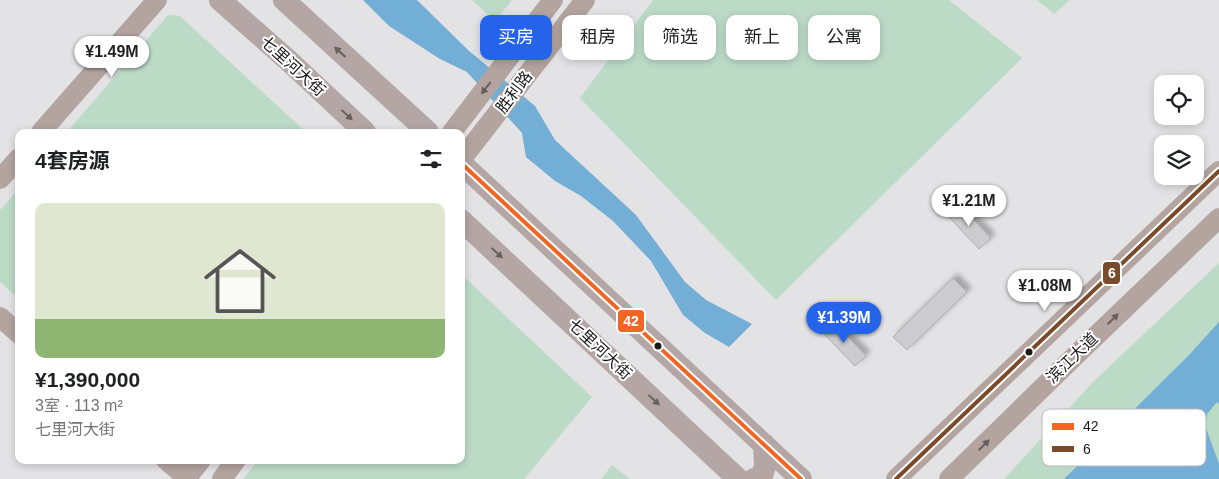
<!DOCTYPE html>
<html lang="zh">
<meta charset="utf-8">
<style>
body{margin:0;font-family:Helvetica,"Noto Sans SC",sans-serif;background:#f6f6f6;color:#202124;height:100vh;display:flex;flex-direction:column;font-size:19px;white-space:nowrap}
*{box-sizing:border-box;margin:0}
p{font-size:16px;color:#757577}
.icon{flex:none;width:28px;height:28px;fill:none;stroke:currentColor;stroke-width:2;stroke-linecap:round;stroke-linejoin:round}
.map{position:relative;flex:1;overflow:hidden}
.drawer{position:absolute;left:15px;top:129px;width:450px;height:335px;display:flex;flex-direction:column;background:#fff;border-radius:10px;box-shadow:0 2px 8px #0003}
.drawer>*{flex:none}
.top-card{position:absolute;left:480px;top:15px;width:475px;height:45px;display:flex;gap:10px}
.tools{position:absolute;left:1154px;top:75px;display:grid;gap:10px}
.tools a{display:grid;place-items:center;width:50px;height:50px;border-radius:10px;background:#fff;box-shadow:0 2px 8px #0003;font-size:25px}
.price{position:absolute;translate:-50% -42px;padding:0 11px;border-radius:18px;background:#fff;color:#222;font-size:16px;line-height:32px;filter:drop-shadow(0 1px 2px #0008)}
.price::after{content:'';position:absolute;left:50%;top:30px;width:15px;height:11px;margin-left:-8px;background:inherit;clip-path:polygon(0 0,100% 0,50% 100%)}
.price.active{background:#2563eb;color:#fff}
ul{padding:0;list-style:none}
li{display:grid;align-content:center;gap:10px;height:265px;padding:0 20px}
li span{display:grid;place-items:center;height:155px;border-radius:10px;color:#555}
li>.icon{margin-inline-start:auto}
span .icon{width:90px;height:90px;fill:#fffc;stroke-width:1}
li b{font-size:21px}
h2{display:flex;justify-content:space-between;align-items:center;height:60px;padding:0 20px;font-size:21px}
.pill{padding:0 18px;border-radius:10px;background:#fff;box-shadow:0 2px 8px #0003;font-size:18px;line-height:45px}
.pill.active{background:#2563eb;color:#fff}
.map>svg:first-child{display:block}
</style>
<div class="map">
<svg width="1219" height="479" viewBox="0 0 1219 479">
<defs>
<filter id="shadow"><feDropShadow dx="4.5" dy="-4.5" stdDeviation="2.5" flood-color="#0004"/></filter>
</defs>
<rect width="100%" height="100%" fill="#e3e2e4"/>
<path fill="#bcdbc7" d="M472,0h40l-17,21z
M653,0h296l73,58 -246,242 -196,-202z
M1037,0h33l-16,14z
M168,15l12,1 126,116h-239z
M19,189v110l-19,-17v-72z
M1219,263v216h-215l90,-98z
M461,274l131,123 -68,82h-281l15,-19h203z
M612,465l18,14h-29z"/>
<path fill="#72aed5" d="M363,0h54l51,50 67,56 20,34 81,75 49,67 21,18 46,24 -23,23 -24,-14 -22,-18 -32,-54 -38,-40 -32,-25 -26,-15 -29,-24 -4,-24 -55,-61 -27,-13 -51,-33z
M1219,322v82l-2,-2 -10,12 -1,14 13,36v15h-155l125,-124z"/>
<path fill="#cccbcd" stroke="#adadae" filter="url(#shadow)" d="M959,205l32,33 -12,11 -31,-33z
M953,278l14,14 -60,58 -14,-13z
M834,322l32,34 -11,10 -32,-33z"/>
<g fill="none" stroke-linecap="round" stroke-linejoin="round">
<path stroke="#b3a4a0" stroke-width="20" d="M41,132l116,-132
M452,132l101,-132
M461,160l124,-160
M0,179l19,-21
M0,317l19,17
M166,460l22,19
M186,479l15,-19
M222,479l14,-19
M896,479l323,-308
M949,479l128,-125 142,-136"/>
<path stroke="#b4a6a4" stroke-width="22" d="M220,0l69,61 76,71
M284,0l144,132
M461,163l340,316
M461,220l277,259
M754,479l8,-3 3,-10 -1,-22"/>
<defs>
<path id="bus-1" d="M461,163l340,316"/>
<path id="bus-2" d="M896,479l323,-308"/>
</defs>
<use href="#bus-1" stroke="#fff" stroke-width="8"/>
<use href="#bus-2" stroke="#fff" stroke-width="8"/>
<use href="#bus-1" stroke="#f26522" stroke-width="4"/>
<use href="#bus-2" stroke="#7a4b2a" stroke-width="4"/>
</g>
<defs><path id="oneway-solid" d="M-6-.8H1V-3.2L6.5 0L1 3.2V.8H-6Z" transform="scale(1.25)"/></defs>
<g fill="#67605f">
<use href="#oneway-solid" transform="translate(340 52) rotate(-138)"/>
<use href="#oneway-solid" transform="translate(347 115) rotate(43)"/>
<use href="#oneway-solid" transform="translate(497 253) rotate(43)"/>
<use href="#oneway-solid" transform="translate(654 400) rotate(43)"/>
</g>
<g fill="#665e5d">
<use href="#oneway-solid" transform="translate(486 88) rotate(128)"/>
<use href="#oneway-solid" transform="translate(1113 319) rotate(-44)"/>
<use href="#oneway-solid" transform="translate(984 445) rotate(-44)"/>
</g>
<g fill="#1a191a" stroke="#fff" stroke-width="2">
<circle cx="658" cy="346" r="4.5"/>
<circle cx="1029" cy="352" r="4.5"/>
</g>
<g text-anchor="middle" dominant-baseline="central" stroke-width="4" stroke-linejoin="round" paint-order="stroke">
<g font-size="16" fill="#1a191a" stroke="#fff">
<text transform="translate(293 66) rotate(42)">七里河大街</text>
<text transform="translate(514 92) rotate(-53)">胜利路</text>
<text transform="translate(600 349) rotate(43)">七里河大街</text>
<text transform="translate(1072 358) rotate(-44)">滨江大道</text>
</g>
</g>
<rect x="1042" y="409" width="164" height="57" rx="8" fill="#fff" stroke="#bababa" stroke-width="1"/>
<rect x="1052" y="423" width="22" height="7" fill="#f26522"/>
<rect x="1052" y="446" width="22" height="6" fill="#7a4b2a"/>
<g font-size="14" fill="#1a191a">
<text x="1083" y="431">42</text>
<text x="1083" y="454">6</text>
</g>
<g stroke="#fff" stroke-width="2">
<rect x="1102" y="261" width="19" height="24" rx="5" fill="#7a4b2a"/>
<rect x="617" y="309" width="28" height="24" rx="5" fill="#f26522"/>
</g>
<g font-size="14" text-anchor="middle" font-weight="bold" fill="#fff">
<text x="1112" y="278">6</text>
<text x="631" y="326">42</text>
</g>
</svg>
<div class="tools">
<a><svg class="icon" aria-label="locate" viewBox="0 0 24 24"><circle cx="12" cy="12" r="6"/><path d="M12 2v4M12 18v4M2 12h4M18 12h4"/></svg></a>
<a><svg class="icon" aria-label="layers" viewBox="0 0 24 24"><path d="M12 4l9 5-9 5-9-5zM3 14l9 5 9-5"/></svg></a>
</div>
<b class="price" style="left:112px;top:78px">¥1.49M</b>
<b class="price" style="left:969px;top:227px">¥1.21M</b>
<b class="price" style="left:1045px;top:312px">¥1.08M</b>
<b class="price active" style="left:844px;top:344px">¥1.39M</b>
<div class="top-card">
<a class="pill active">买房</a>
<a class="pill">租房</a>
<a class="pill">筛选</a>
<a class="pill">新上</a>
<a class="pill">公寓</a>
</div>
<section class="drawer">
<h2>4套房源<svg class="icon" aria-label="filters" viewBox="0 0 24 24"><path d="M4 7h16M4 17h16"/><circle cx="9" cy="7" r="2"/><circle cx="15" cy="17" r="2"/></svg></h2>
<ul>
<li><span style="background:linear-gradient(#dfe7d0 75%,#8fb573 0)"><svg class="icon" aria-label="home" viewBox="0 0 24 24"><path d="M3 11l9-7 9 7M6 9v11h12V9"/></svg></span><div><b>¥1,390,000</b><p>3室 · 113 m²</p><p>七里河大街</p></div></li>
</ul>
</section>
</div>
